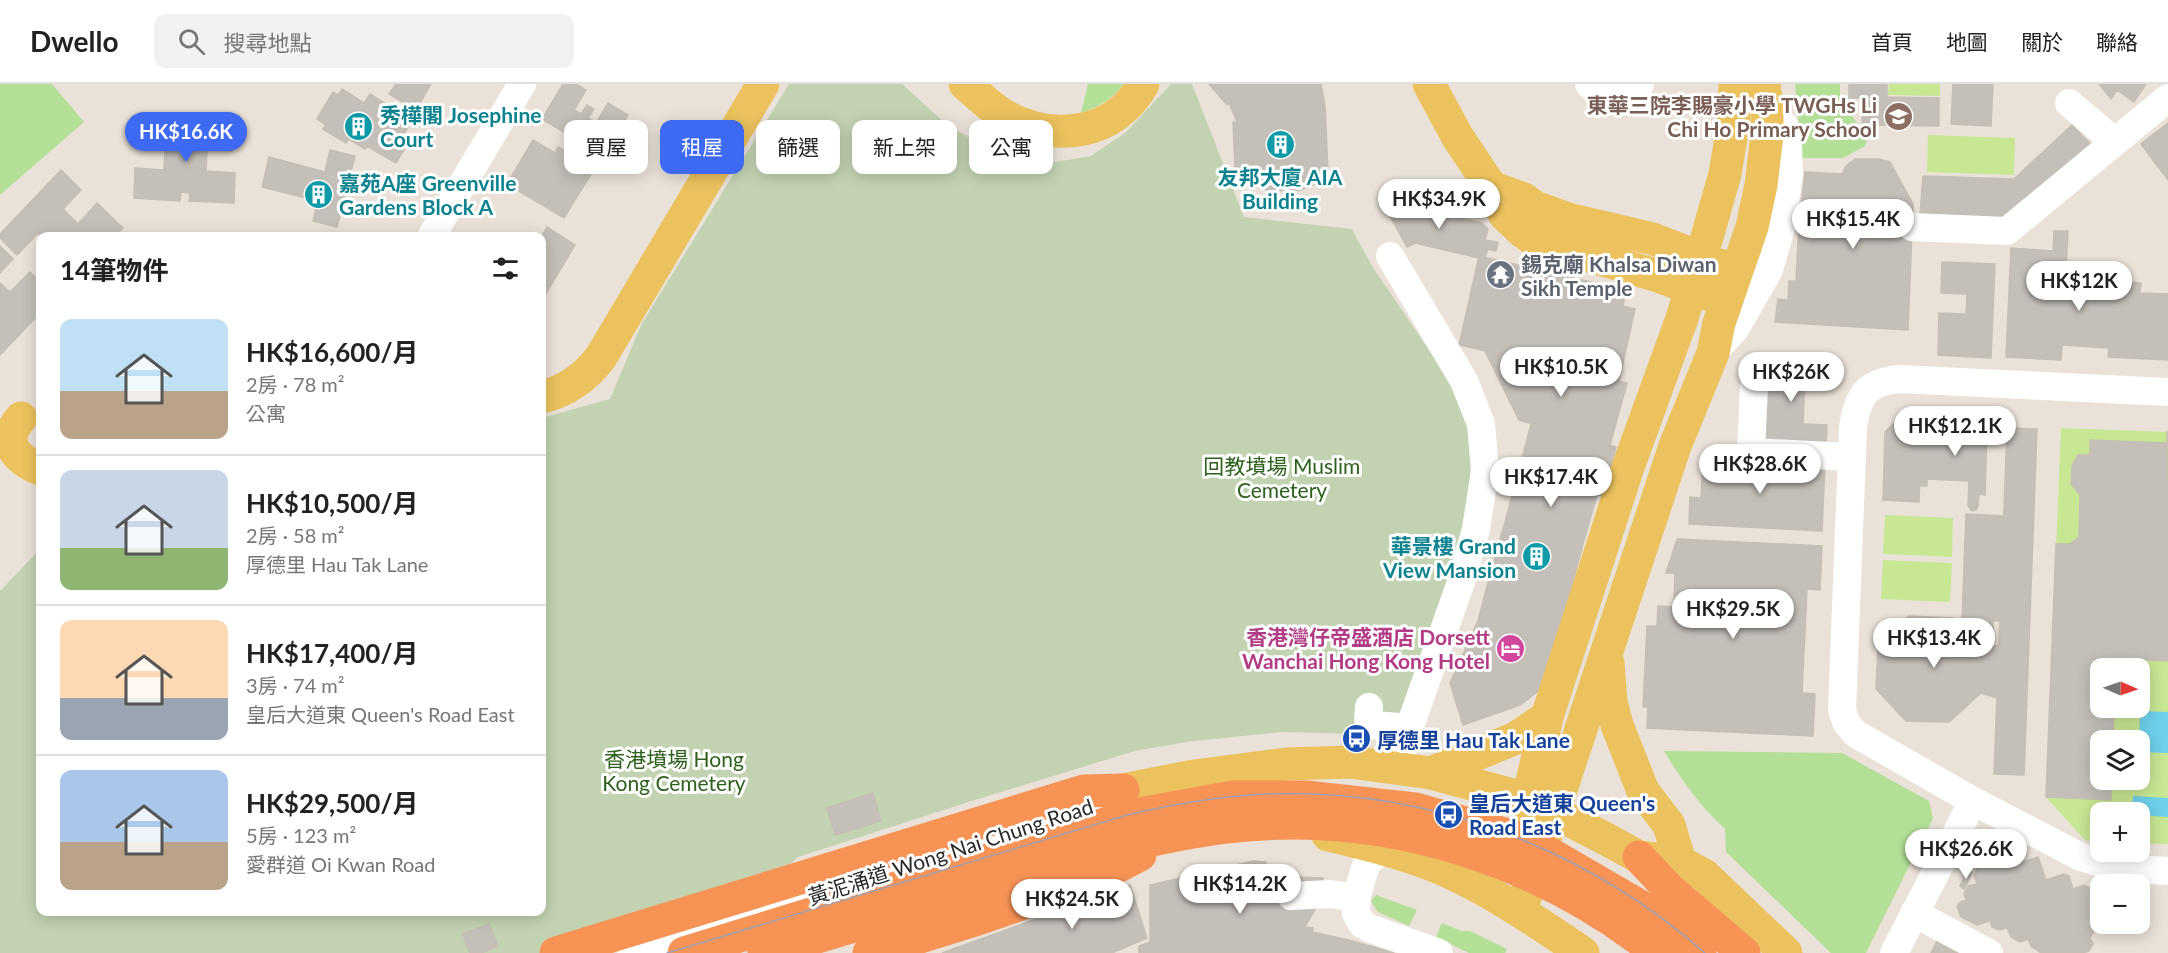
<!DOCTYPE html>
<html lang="zh-TW">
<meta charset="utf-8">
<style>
body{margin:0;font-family:Lato,"Noto Sans TC",sans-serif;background:#f2f2f2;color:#222;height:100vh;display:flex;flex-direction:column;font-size:22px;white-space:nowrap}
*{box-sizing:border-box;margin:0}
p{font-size:20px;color:#767676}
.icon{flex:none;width:33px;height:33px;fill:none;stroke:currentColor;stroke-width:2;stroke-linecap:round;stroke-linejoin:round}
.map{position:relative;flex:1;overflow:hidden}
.panel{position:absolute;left:36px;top:148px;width:510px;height:684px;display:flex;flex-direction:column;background:#fff;border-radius:12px;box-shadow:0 3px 15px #0003}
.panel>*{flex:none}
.top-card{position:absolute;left:564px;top:36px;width:570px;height:54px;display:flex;gap:12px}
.needle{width:39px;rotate:92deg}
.tools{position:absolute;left:2090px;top:574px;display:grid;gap:12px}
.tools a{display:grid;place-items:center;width:60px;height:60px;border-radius:12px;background:#fff;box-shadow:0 3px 15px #0003;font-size:30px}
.price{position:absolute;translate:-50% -51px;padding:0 14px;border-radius:21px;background:#fff;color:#222;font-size:20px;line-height:39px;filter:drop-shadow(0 2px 3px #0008)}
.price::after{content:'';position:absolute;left:50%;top:36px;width:18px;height:14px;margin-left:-9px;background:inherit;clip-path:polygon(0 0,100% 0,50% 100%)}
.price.selected{background:#3d69f3;color:#fff}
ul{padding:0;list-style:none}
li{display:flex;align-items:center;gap:18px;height:150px;padding:0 24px}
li+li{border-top:2px solid #e0e0e0}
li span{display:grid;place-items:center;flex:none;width:168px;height:120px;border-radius:12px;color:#555}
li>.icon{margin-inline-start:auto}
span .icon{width:72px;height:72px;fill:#fffc;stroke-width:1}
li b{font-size:26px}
h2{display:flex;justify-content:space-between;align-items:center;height:72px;padding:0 24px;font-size:26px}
.chip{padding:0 21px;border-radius:12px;background:#fff;box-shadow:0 3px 15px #0003;font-size:21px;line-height:54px}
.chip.selected{background:#3d69f3;color:#fff}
header{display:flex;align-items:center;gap:36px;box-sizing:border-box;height:84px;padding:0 30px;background:#fff;border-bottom:2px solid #e0e0e0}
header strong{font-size:28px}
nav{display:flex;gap:33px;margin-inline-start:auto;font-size:21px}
.search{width:420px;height:54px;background:#f2f2f2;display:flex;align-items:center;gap:15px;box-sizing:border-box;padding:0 21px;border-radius:12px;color:#767676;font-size:22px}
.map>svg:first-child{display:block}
</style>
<header>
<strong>Dwello</strong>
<div class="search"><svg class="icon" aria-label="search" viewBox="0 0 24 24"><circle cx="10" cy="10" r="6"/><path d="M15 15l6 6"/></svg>搜尋地點</div>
<nav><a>首頁</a><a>地圖</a><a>關於</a><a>聯絡</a></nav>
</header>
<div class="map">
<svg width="2168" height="869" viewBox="0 0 2168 869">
<rect width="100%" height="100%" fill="#eae2d9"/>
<path fill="#b3df97" d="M0,0h52l32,38 -84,73z
M1088,0h35c-10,15 -25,23 -42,29z
M1795,0h45v16l28,37 -3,9 -22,12h-41z
M1664,667l178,2 87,48 4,17 -67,135h-35l-105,-101 -1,-23c-27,-25 -42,-47 -61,-78z
M1376,811l41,15 -8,16 -31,-14 -7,-11z
M1442,839l19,8h9l37,18 -2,4h-36l-33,-16z"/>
<path fill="#c3d3b1" d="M789,0h113l44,40 54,32 49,7 42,-7 35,-24 45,-48h21l52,133 108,12 20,37 78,115 25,54 -12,104 -68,200 -42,-5 -71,-2 -96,10 -51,9 -157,48 -180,58 -23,21 -235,75h-540v-362l40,-42v363h502v-494l68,-19 31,-74z"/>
<path fill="#c7e793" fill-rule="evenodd" d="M1889,0h51v12l-52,-1z
M1928,51l87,3 -1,37 -87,-3z
M2061,344l107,4v412l-29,-1v-30h-39v28l-15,-1 -39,-43zM2100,585h39v39h-39zM2100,657h39v39h-39z
M1885,431l68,3 -1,39 -69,-3z
M1883,476l69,3 -2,39 -69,-3z"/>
<path fill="#6ed0ea" d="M2140,627l28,1v41l-29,-1z
M2133,712l35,2v19l-29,-2v-2h-7z"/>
<path fill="#c5bfb9" stroke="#c5beb3" stroke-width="1.5" d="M396,0h35l-15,26 -27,-16z
M563,0h13l10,6 -12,20 7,4 6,-9 7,4 -6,9 8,5 12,-20 20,12 -25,41 -61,-37z
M1209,0h112l4,22 3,66 -2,6 -4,3 -21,9 -33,1 -12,-11v-13l-21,1 -2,-46h4l-8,-19 -2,2z
M1849,0h38v13l52,1v28l-77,-1 1,-27h-14z
M1953,0h40l-2,42 -40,-2z
M2099,0h47l-12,18 -17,-12 -6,9z
M342,5l22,14 6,-9 21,13 -8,14 10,6 4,-8 12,7 -5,8 7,4 -15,25 -29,-17 -2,3 -16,-10 -3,4 -23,-14 3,-4 -9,-6 16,-27 5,3z
M146,37l38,1v5h8v-4l37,1v11h4l-1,16 -25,-1 -1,21 29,2 -1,30 -45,-2 1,-8 -9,-1 -1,9 -46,-3 1,-30 29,2 1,-22 -23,-1v-16l3,1z
M2168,39v57l-27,-36z
M2072,41l23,24 -83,68 -92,-3 3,-38 91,3z
M533,56l22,13 3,-6 13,7 -4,6 24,14 -27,44 -57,-34z
M330,66l25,6 -18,71 -24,-6 5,-20 -56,-14 7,-30 56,15z
M1855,75h24l11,3 23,42 -5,126 -133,-8 3,-23 10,1 1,-19h7l3,-57 6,-52 37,2 4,-8z
M61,86l20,20 -18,19 15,15 19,-21 26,25 -9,9h-72l-4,-4 -21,22 -17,-17v-4z
M1395,113l12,2 -1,6 76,18 6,6 -3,11 13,2 -2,9 -8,-2 -3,8 -6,-1v2l-64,-15 -8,4 -24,-44z
M547,143l28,18 -33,55 -1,-63z
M2054,147h14l-3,58 47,2v-10l29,2 -1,10 28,1v66l-60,-3 1,-9 -47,-3 -1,15 -55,-3 5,-109 42,3z
M0,162l13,13 -13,14z
M1479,172l147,34 -3,16 12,3 -16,72 -160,-36z
M1942,178l53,2 -4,94 -53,-3 1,-42 27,1 1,-20 -26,-1z
M30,188l10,10v31l-40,42v-72l10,9z
M1485,267l142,32 -17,62 -91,-25z
M1766,274l64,3 -1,23 -24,-1 -2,41 24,1 -1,23 -65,-4z
M1896,337l26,2 -3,79 -36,-2 2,-68z
M1926,338h10v3l51,2 -2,68 -6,-1 -1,12 -2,4 -4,1 -4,-5 1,-25 -42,-2v7h-7l2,-61h4z
M1531,340l79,21 -13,50 -79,-22z
M2007,344l30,1 -13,346 -30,-1z
M2167,347l1,230 -52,-3v11h-16v39h14l-1,33h-13v39h11v20l-65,-3 10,-253h14l9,-7 1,-42 -9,-11 1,-18 6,-11h12v-15l77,3z
M1610,361l6,2 -13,49 -6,-1z
M1703,375l122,6 -3,66 -133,-7 1,-27 11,1z
M1518,389l79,22 -14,49 -78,-22z
M1966,430l37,2 -3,105h-7v16h-12l1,-16 -20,-1z
M1505,438l78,22 -13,49 -79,-22z
M1677,455l145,7 -2,44 -13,-1 -5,104 13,1 -2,42 -166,-8 1,-21h-5l4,-81h10l1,-20 16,1 1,-34h-9z
M1491,487l79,22 -27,91 -6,8 -17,13 -57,20 -13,-42 28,-62z
M1909,532l44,2 29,32 16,-5 -1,53 -16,-5 -32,29 -43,-1 -30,-32 2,-43z
M873,709l8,28 -46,14 -8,-27z
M2012,762l7,4 4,12 15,-5 8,23 18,-6 5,2 4,13 11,-4 10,5 6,18 -4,8 -4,1 4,10 -6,11 3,6 -4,7 -7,2h-41l-10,-7 -3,-7 -8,3 -9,-5 -4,-9 -8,2 -7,-3 -2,-6 -13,4 -16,-8 -4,-10 3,-5 6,-2 -2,-6 4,-8 9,-2 -3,-9 4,-8 8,-3 6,-11z
M1253,777l13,1 -1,14 58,2v17l-18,32 8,1 -1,4 37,8 45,13h-255v-7l11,-4v-57z
M1967,787l5,2 -8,16 -4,-3z
M2032,790l4,9 13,-4 3,9 10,4 11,-3 5,15 9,-3 5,16 -18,6 4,12 6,-2 5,18 -7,2h-35l-13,-40 -20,7 -6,-19 14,-5 -5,-17z
M1130,801l17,53 -35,15h-170z
M489,840l9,22 -17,7h-11l-8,-19z
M1937,857l22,12h-28z"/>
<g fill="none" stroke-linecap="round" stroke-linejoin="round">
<path stroke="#fff" stroke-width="28" d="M1589,0c13,15 29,12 46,8l5,-8
M2069,19l46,39
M1912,143l95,4 161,-133
M431,153l91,-153
M1390,172l74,125 17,43 4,47 -9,58 -15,53 -57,161 -5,25
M1713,269l22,-24 34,-59 13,-46 7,-51 -1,-27 -3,-19 -18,-22
M1754,302l-3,66 101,5
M2168,308l-269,-13c-33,3 -42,18 -46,49l-11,282 5,14 9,10 117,67 108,56 35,11 52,3
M1369,623l-1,12 5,6 26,2 9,3
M1385,765l-18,13 -10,33 -1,18 6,11 7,4 70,25
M1291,812l39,-2 26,4
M1914,829l75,40
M631,869l458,-143 34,-20
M1894,869l79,-152"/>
<path stroke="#ebc25d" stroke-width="33" d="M965,0c13,11 26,24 40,32 50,27 110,19 138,-32
M1429,0l28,52 34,51 14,28 18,17 13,9 119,34 55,20
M1491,103l33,12 11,8 33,12 85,20 69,27
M542,313c24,-6 44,-20 59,-40l162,-273
M21,334c-21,24 -5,41 19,51
M1608,579l3,39 6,23 26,66 26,34 11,37
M1431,689l85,-35 31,-21
M1123,706l71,-14 93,-12 63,-2 81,11 97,26 78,40 33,18 41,5 24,13 82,78
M1328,751c38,9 76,18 112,33 51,22 97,54 143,85
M1530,776l-2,-61 19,-82 80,-247 54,-149 20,-63 24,-84 8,-48 2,-42
M1521,826l154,-464 38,-93 6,-30 33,-96 9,-42 6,-51v-29l-3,-21"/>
<path stroke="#f89356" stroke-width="33" d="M1639,773l30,32 75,64
M556,869l528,-162 39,-1
M684,869l450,-138 99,-18h73l109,12 100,28 37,18 93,54 55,44
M764,869c80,-24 160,-48 240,-72 80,-24 160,-49 243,-56 147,-13 296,37 410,128
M869,869l112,-35 119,-42 40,-21"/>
<path stroke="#9da1b1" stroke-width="1.5" d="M667,869l460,-138c60,-14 123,-24 185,-21 144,5 285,64 393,159"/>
</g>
<defs>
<symbol id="school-disc" viewBox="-11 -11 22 22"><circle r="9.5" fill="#8d6e63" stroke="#fff"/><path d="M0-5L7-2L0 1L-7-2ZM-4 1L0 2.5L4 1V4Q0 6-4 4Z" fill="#fff"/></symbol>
<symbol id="building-disc" viewBox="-11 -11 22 22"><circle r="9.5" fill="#0f9aa8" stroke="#fff"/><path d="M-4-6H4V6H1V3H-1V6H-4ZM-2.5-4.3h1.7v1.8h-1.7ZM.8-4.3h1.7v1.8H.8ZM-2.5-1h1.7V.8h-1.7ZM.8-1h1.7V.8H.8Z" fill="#fff"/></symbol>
<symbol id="temple-disc" viewBox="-11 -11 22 22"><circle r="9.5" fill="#6b7280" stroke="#fff"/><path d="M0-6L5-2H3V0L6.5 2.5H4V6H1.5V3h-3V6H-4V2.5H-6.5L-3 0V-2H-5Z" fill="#fff"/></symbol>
<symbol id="hotel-disc" viewBox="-11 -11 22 22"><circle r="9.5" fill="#d1479c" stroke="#fff"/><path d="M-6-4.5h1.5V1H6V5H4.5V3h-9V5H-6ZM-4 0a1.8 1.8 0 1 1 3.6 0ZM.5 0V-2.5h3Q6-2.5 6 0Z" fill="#fff"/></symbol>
<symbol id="bus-disc" viewBox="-11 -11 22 22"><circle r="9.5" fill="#1a4fb4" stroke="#fff"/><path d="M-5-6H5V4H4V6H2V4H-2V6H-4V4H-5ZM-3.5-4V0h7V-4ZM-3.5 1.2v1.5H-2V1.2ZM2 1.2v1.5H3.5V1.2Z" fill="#fff"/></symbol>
</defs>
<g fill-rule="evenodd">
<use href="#school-disc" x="1882" y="16" width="33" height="33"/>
<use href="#building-disc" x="342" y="26" width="33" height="33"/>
<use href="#building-disc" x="1264" y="44" width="33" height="33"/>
<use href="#building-disc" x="302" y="94" width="33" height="33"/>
<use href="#temple-disc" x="1484" y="174" width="33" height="33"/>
<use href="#building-disc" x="1520" y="456" width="33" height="33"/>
<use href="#hotel-disc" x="1494" y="548" width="33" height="33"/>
<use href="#bus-disc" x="1340" y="638" width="33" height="33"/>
<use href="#bus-disc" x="1432" y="714" width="33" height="33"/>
</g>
<g text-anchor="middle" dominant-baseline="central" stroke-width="6" stroke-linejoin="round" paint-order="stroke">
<g font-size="21" font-weight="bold" fill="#785e54" stroke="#fff" text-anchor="end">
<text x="1877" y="20">東華三院李賜豪小學 TWGHs Li<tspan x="1877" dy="24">Chi Ho Primary School</tspan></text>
</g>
<g font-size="21" font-weight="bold" fill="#0d838f" stroke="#fff" text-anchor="start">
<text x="380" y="30">秀樺閣 Josephine<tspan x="380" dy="24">Court</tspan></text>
<text x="1280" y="92" text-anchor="middle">友邦大廈 AIA<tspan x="1280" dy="24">Building</tspan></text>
<text x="339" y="98">嘉苑A座 Greenville<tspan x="339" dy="24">Gardens Block A</tspan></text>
<text x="1516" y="461" text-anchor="end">華景樓 Grand<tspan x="1516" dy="24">View Mansion</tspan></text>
</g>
<g font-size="21" font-weight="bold" fill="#5b616d" stroke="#fff" text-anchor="start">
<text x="1521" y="179">錫克廟 Khalsa Diwan<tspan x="1521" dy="24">Sikh Temple</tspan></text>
</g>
<g font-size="21" fill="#2e611b" stroke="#fff">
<text x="1282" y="381">回教墳場 Muslim<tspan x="1282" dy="24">Cemetery</tspan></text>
<text x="674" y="674">香港墳場 Hong<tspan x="674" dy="24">Kong Cemetery</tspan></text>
</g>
<g font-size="21" font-weight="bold" fill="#b23c85" stroke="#fff" text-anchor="end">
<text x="1490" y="552">香港灣仔帝盛酒店 Dorsett<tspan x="1490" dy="24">Wanchai Hong Kong Hotel</tspan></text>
</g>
<g font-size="21" font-weight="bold" fill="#164399" stroke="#fff" text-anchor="start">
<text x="1377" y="655">厚德里 Hau Tak Lane</text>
<text x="1469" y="718">皇后大道東 Queen's<tspan x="1469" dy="24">Road East</tspan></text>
</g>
<g font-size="21" fill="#282828" stroke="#fff">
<text transform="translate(950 767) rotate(-18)">黃泥涌道 Wong Nai Chung Road</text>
</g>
</g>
</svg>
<div class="tools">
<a><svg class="needle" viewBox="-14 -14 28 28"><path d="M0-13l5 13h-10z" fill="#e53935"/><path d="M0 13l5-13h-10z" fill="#767676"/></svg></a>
<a><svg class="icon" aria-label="layers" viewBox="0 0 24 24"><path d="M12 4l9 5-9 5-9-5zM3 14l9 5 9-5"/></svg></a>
<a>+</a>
<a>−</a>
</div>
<b class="price selected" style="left:186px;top:79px">HK$16.6K</b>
<b class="price" style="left:1439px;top:146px">HK$34.9K</b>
<b class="price" style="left:1853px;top:166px">HK$15.4K</b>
<b class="price" style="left:2079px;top:228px">HK$12K</b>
<b class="price" style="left:1561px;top:314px">HK$10.5K</b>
<b class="price" style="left:1791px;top:319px">HK$26K</b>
<b class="price" style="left:1955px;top:373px">HK$12.1K</b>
<b class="price" style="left:1760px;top:411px">HK$28.6K</b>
<b class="price" style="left:1551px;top:424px">HK$17.4K</b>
<b class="price" style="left:1733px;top:556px">HK$29.5K</b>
<b class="price" style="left:1934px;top:585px">HK$13.4K</b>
<b class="price" style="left:1966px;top:796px">HK$26.6K</b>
<b class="price" style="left:1240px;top:831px">HK$14.2K</b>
<b class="price" style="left:1072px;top:846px">HK$24.5K</b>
<div class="top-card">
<a class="chip">買屋</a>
<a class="chip selected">租屋</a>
<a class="chip">篩選</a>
<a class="chip">新上架</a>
<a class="chip">公寓</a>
</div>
<section class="panel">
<h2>14筆物件<svg class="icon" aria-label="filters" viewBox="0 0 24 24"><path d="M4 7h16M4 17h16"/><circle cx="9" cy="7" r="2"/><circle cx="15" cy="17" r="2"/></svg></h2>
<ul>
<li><span style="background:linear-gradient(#bfe0f5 60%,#b9a48a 0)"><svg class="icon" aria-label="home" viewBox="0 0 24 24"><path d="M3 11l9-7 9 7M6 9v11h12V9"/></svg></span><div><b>HK$16,600/月</b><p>2房 · 78 m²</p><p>公寓</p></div></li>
<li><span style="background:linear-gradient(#c9d6e8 65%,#8fb573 0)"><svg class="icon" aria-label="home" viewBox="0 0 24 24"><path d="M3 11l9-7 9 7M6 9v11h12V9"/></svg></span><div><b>HK$10,500/月</b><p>2房 · 58 m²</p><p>厚德里 Hau Tak Lane</p></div></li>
<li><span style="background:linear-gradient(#ffd9b3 65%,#9aa5b1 0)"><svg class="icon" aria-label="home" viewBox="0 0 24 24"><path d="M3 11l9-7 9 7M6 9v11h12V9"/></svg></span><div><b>HK$17,400/月</b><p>3房 · 74 m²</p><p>皇后大道東 Queen's Road East</p></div></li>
<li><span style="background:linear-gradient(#a9c7e8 60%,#b9a48a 0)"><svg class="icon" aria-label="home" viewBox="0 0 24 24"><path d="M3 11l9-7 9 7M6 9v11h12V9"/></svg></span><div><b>HK$29,500/月</b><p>5房 · 123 m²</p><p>愛群道 Oi Kwan Road</p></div></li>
</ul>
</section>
</div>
